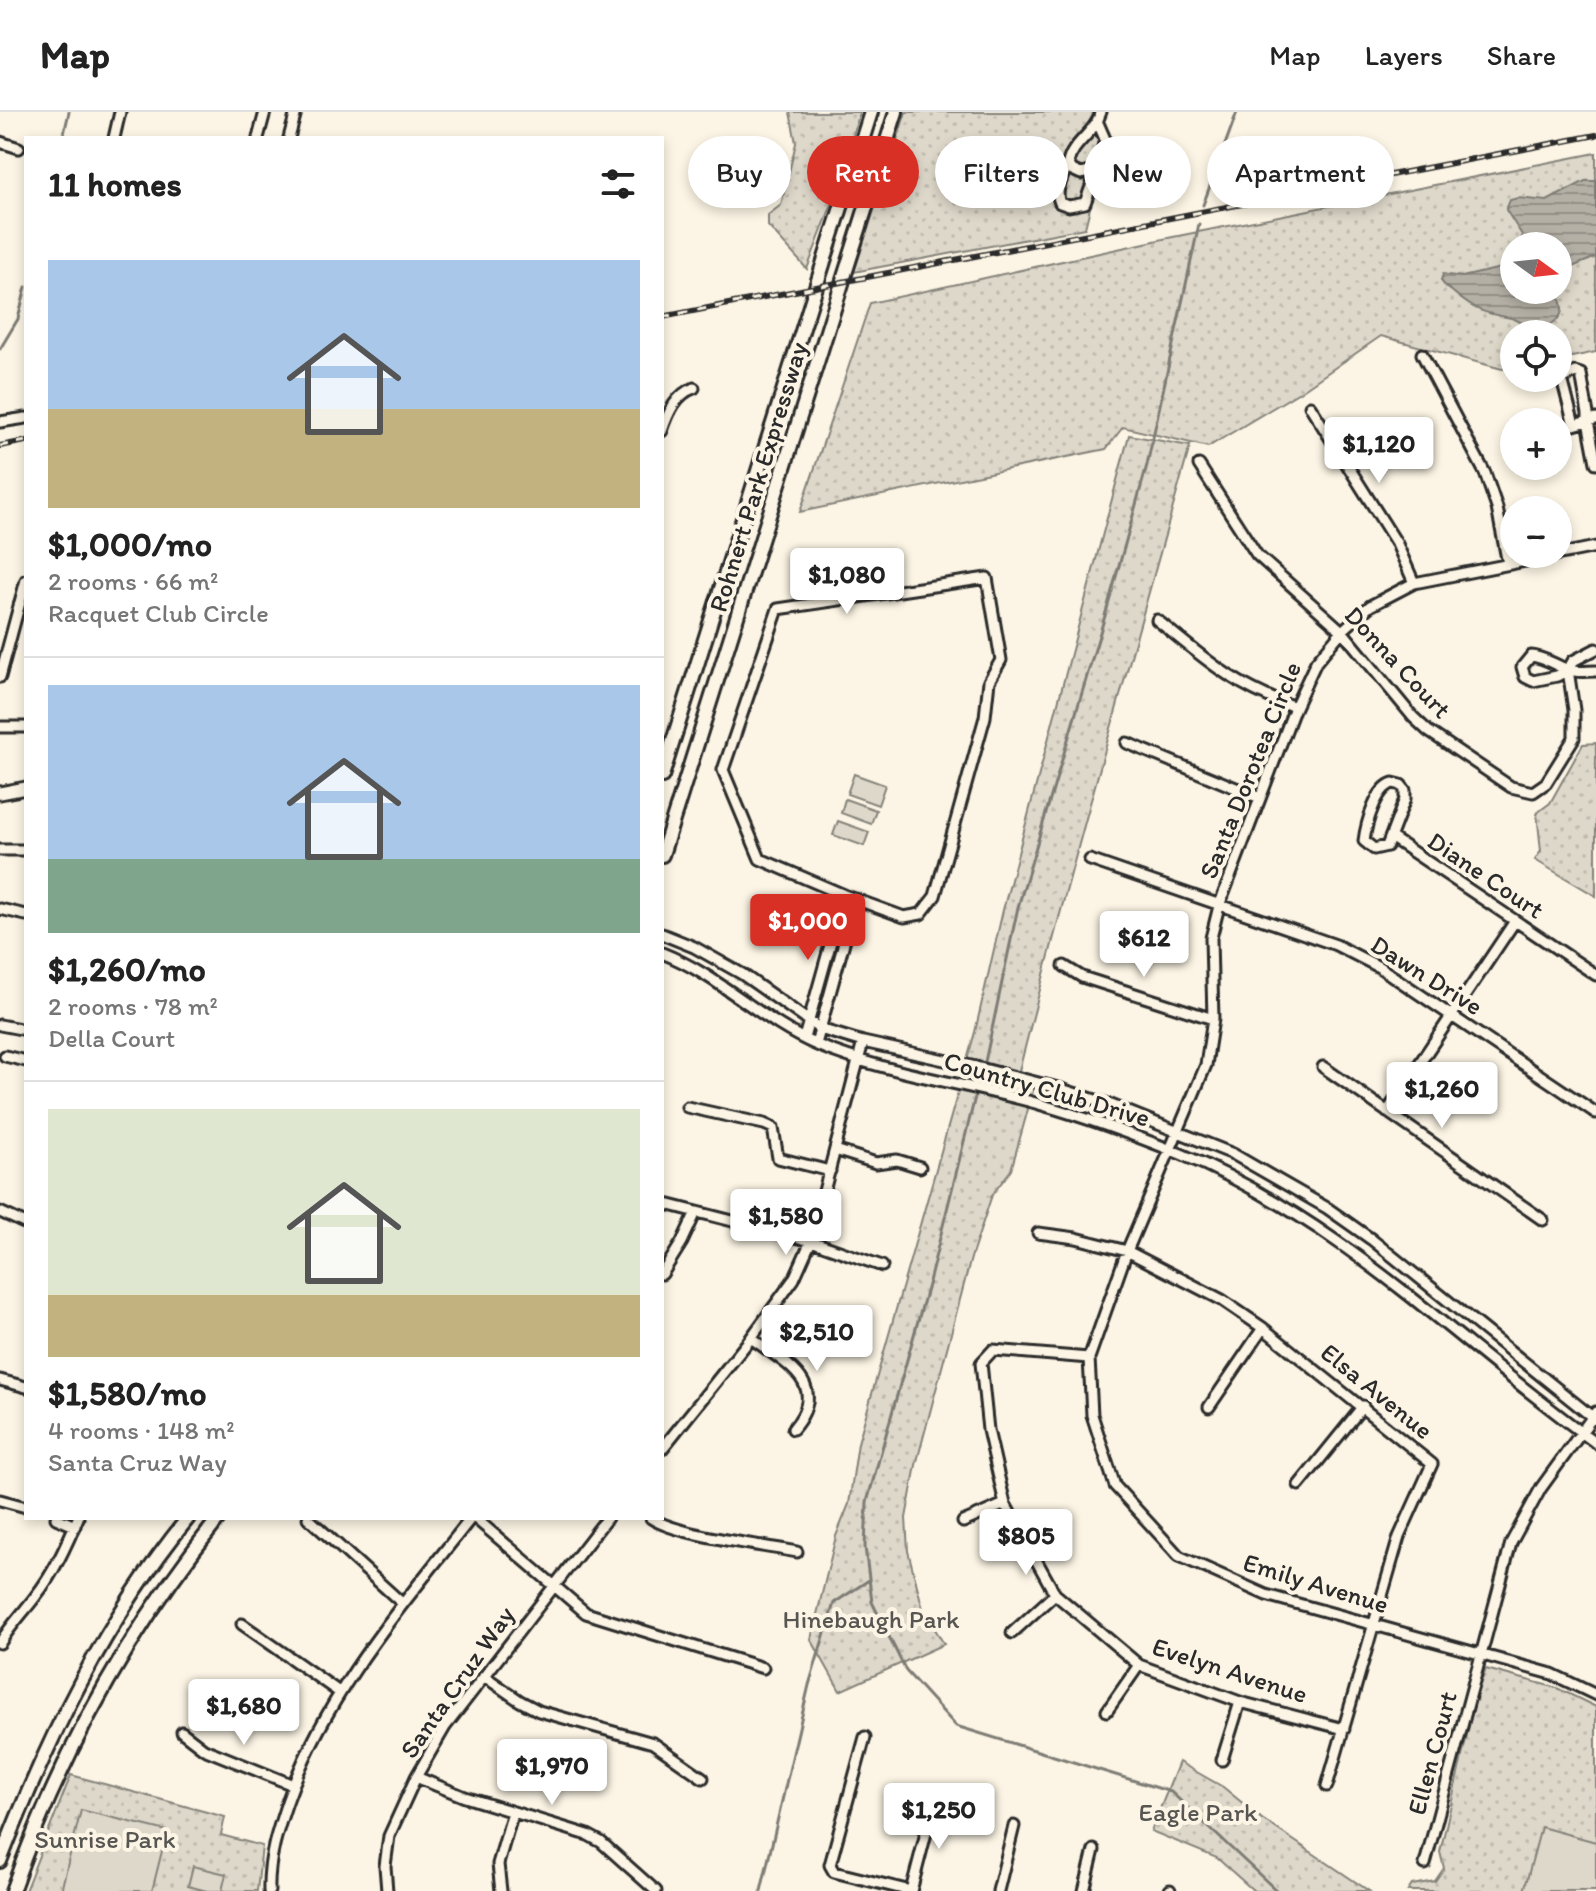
<!DOCTYPE html>
<meta charset="utf-8">
<style>
body{margin:0;font-family:Itim,sans-serif;background:#f6f6f6;color:#222;height:100vh;display:flex;flex-direction:column;font-size:30px;white-space:nowrap}
*{box-sizing:border-box;margin:0}
p{font-size:26px;color:#767676}
.icon{flex:none;width:44px;height:44px;fill:none;stroke:currentColor;stroke-width:2;stroke-linecap:round;stroke-linejoin:round}
.map{position:relative;flex:1;overflow:hidden}
.side{position:absolute;left:24px;top:24px;width:640px;height:1384px;display:flex;flex-direction:column;background:#fff;border-radius:0px;box-shadow:0 4px 12px #0003}
.side>*{flex:none}
.guide{position:absolute;left:688px;top:24px;width:760px;height:72px;display:flex;gap:16px}
.needle{width:52px;rotate:105deg}
.controls{position:absolute;left:1500px;top:120px;display:grid;gap:16px}
.controls a{display:grid;place-items:center;width:72px;height:72px;border-radius:50%;background:#fff;box-shadow:0 4px 12px #0003;font-size:40px}
.price{position:absolute;translate:-50% -68px;padding:0 18px;border-radius:8px;background:#fff;color:#222;font-size:26px;line-height:52px;filter:drop-shadow(0 2px 4px #0008)}
.price::after{content:'';position:absolute;left:50%;top:48px;width:24px;height:18px;margin-left:-12px;background:inherit;clip-path:polygon(0 0,100% 0,50% 100%)}
.price.on{background:#d93025;color:#fff}
ul{padding:0;list-style:none}
li{display:grid;align-content:center;gap:16px;height:424px;padding:0 24px}
li+li{border-top:2px solid #e0e0e0}
li span{display:grid;place-items:center;height:248px;border-radius:0px;color:#555}
li>.icon{margin-inline-start:auto}
span .icon{width:144px;height:144px;fill:#fffc;stroke-width:1}
li b{font-size:34px}
h2{display:flex;justify-content:space-between;align-items:center;height:96px;padding:0 24px;font-size:34px}
.chip{padding:0 28px;border-radius:36px;background:#fff;box-shadow:0 4px 12px #0003;font-size:28px;line-height:72px}
.chip.on{background:#d93025;color:#fff}
header{display:flex;align-items:center;gap:48px;box-sizing:border-box;height:112px;padding:0 40px;background:#fff;border-bottom:2px solid #e0e0e0}
header strong{font-size:38px}
nav{display:flex;gap:44px;margin-inline-start:auto;font-size:28px}
.map>svg:first-child{display:block}
</style>
<header>
<strong>Map</strong>
<nav><a>Map</a><a>Layers</a><a>Share</a></nav>
</header>
<div class="map">
<svg width="1596" height="1779" viewBox="0 0 1596 1779">
<defs>
<pattern id="grass-dots" width="8" height="8" patternUnits="userSpaceOnUse" patternTransform="scale(2)"><rect width="8" height="8" fill="#ded8ca"/><path d="M2 2h.1M6 6h.1" fill="none" stroke="#bfbaae" stroke-width="1.8" stroke-linecap="round"/></pattern>
<pattern id="water-rules" width="6" height="5" patternUnits="userSpaceOnUse" patternTransform="scale(2)"><rect width="6" height="5" fill="#b4b0a5"/><path d="M0 2.5h6" fill="none" stroke="#938f87"/></pattern>
</defs>
<rect width="100%" height="100%" fill="#fcf5e5"/>
<filter id="ink" filterUnits="userSpaceOnUse"><feTurbulence type="fractalNoise" baseFrequency=".0125" numOctaves="2"/><feDisplacementMap in="SourceGraphic" scale="16" xChannelSelector="R" yChannelSelector="G"/><feConvolveMatrix kernelMatrix="1 2 1 2 8 2 1 2 1" color-interpolation-filters="sRGB"/></filter>
<g filter="url(#ink)">
<path fill="url(#grass-dots)" stroke="#84827a" stroke-width="2" fill-rule="evenodd" d="M790,0h70l-27,89 -26,68 -39,-43v-11l13,-10 15,-62z
M906,0h189l-3,12 16,12 -23,92 -231,44z
M1596,41v199l-38,8v-26h-44v33l-12,2 -121,-33 -80,55 -93,56 -85,-20 -17,22 -306,63 70,-209 298,-65zM1514,134h44v44h-44z
M1129,323l61,11c-58,208 -118,416 -171,625l18,6 -26,93 -19,25 -21,63 -55,207 -10,53 2,33 15,58 21,35 -104,47 -29,-52 25,-103 13,-32 9,-61 117,-411 28,-122z
M1596,631v153l-61,-36 6,-9 -4,-38 13,-10 33,-59z
M1486,1557l71,19 39,19v184h-188l4,-6 23,-4 9,-13 -4,-16 36,-156z
M1179,1650l44,25 39,32 107,72h-115l-37,-33 -66,-27z
M71,1663l154,42 -4,18 41,11 -5,45h-232z"/>
<path fill="#ded8ca" stroke="#84827a" stroke-width="2" d="M854,662l31,11 -7,20 -31,-11z
M845,687l31,11 -5,14 -30,-11z
M838,709l31,11 -5,14 -31,-11z
M81,1698l86,21 -15,60h-91z
M1541,1715l55,15v49h-72z
M193,1754l33,8 -4,17h-15l-19,-5z"/>
<path fill="url(#water-rules)" stroke="#7d7b74" stroke-width="2" d="M1585,69h11v76l-38,16v-27h-37l1,-11 -16,-25 4,-10 8,-2 29,3z
M1514,153v25h42c2,5 6,13 6,18 1,12 -17,22 -28,20 -8,-2 -15,-8 -23,-10 -27,-5 -36,-7 -57,-25 -6,-5 -10,-6 -13,-13l2,-6 19,3z"/>
<g fill="none" stroke-linecap="round" stroke-linejoin="round">
<path stroke="#7d7b74" stroke-width="3" d="M63,26l6,-26
M1203,93l34,-93
M0,237l18,-30 8,-32
M985,950l33,-155 89,-298 40,-144 52,-241
M978,974l4,-11
M975,985l-45,181 -63,224 -2,45 7,55 34,69 50,55 215,66 106,99
M761,1779l48,-206 25,-82 35,-23"/>
<defs>
<path id="minor" d="M1098,11l7,16 -8,31 -16,4 -9,-4 -4,-7c4,-20 27,-30 33,-51
M114,26l6,-26
M258,26l7,-26
M289,26l7,-26
M0,30l19,6
M1068,51c-4,12 -14,28 -8,40l9,3 16,-3 12,-33
M1422,242l63,119 12,35 11,56
M1575,260l6,2 7,40v7l-14,4 -12,-46z
M1310,294l87,138 17,39
M1596,307l-8,2 8,42
M0,310l26,-4
M662,319c6,-18 14,-37 32,-43
M1199,353l58,90 85,76 71,86 15,14 83,56 22,5 13,-9 28,-45v-28l-6,-40
M1596,435l-182,36 -44,23 -28,25 -26,31 -21,45 -76,199 -8,32 2,81 -7,46 -79,186 -38,107 3,57 23,71 64,70 87,39 286,79 44,21
M987,466l14,82 -12,21 -4,36 -50,179 -14,18 -17,3 -60,-22 -84,-36 -37,-89 55,-161z
M1157,508c48,39 78,67 138,87
M1596,537l-23,12 -5,9 -11,6 -24,5 -8,-4 -3,-10 9,-11c14,1 25,10 38,14 9,3 18,1 27,1
M0,565l26,-97
M0,615h26
M1127,631l133,55
M1393,671l8,2 4,5v9l-18,47 -13,3 -10,-8c2,-17 12,-53 29,-58z
M1392,726l204,137
M0,738h26
M1090,748l246,85 43,22 217,146
M0,797l26,6
M662,822l32,13 48,27 78,55 43,13 113,25 82,21 53,17 122,49 94,54 44,31 225,181
M662,841c57,22 99,68 155,92 70,29 149,38 222,59 49,14 95,31 142,50 163,68 275,188 415,289
M1064,854l18,11 131,42
M0,913l26,5
M804,926l40,-143
M816,932l40,-145
M5,944l21,5
M1323,955l220,153
M687,995l77,17 9,4 5,30 52,13
M1387,1000l128,-191
M835,1038l41,13 21,-3 23,7
M662,1091l149,38 71,25
M0,1100l26,12
M1038,1121l38,5 51,13 95,49 41,28 169,136 -33,73 -72,249
M662,1162l20,-32 14,-30
M751,1226c35,26 80,46 42,91
M1089,1246l-96,-8 -12,13 7,67 17,74 50,90 84,71 101,37 104,27
M0,1268l26,7
M1209,1295l54,-79
M662,1337l89,-111 43,-59 17,-38 52,-199
M1299,1373l64,-79
M0,1388l26,7
M56,1406l19,8
M308,1406l95,86
M475,1406l111,95 177,55
M651,1406c27,18 111,27 146,34
M963,1410l42,-18
M242,1512l97,68
M1012,1521l43,-39
M0,1531c10,-17 23,-30 35,-46 19,-24 31,-51 43,-79
M484,1564l36,25 19,10 114,32 50,35
M1107,1599l32,-46
M182,1620l22,17 89,36
M865,1625l-35,128 4,7 77,19 23,-89
M1222,1648l18,-58
M416,1665l49,20 123,38 13,7 55,49
M1425,1752l86,-321 30,-55 55,-76
M269,1779c-1,-32 8,-59 18,-89 38,-109 113,-194 184,-284
M387,1779l-2,-25 4,-30 27,-59 29,-50 162,-209
M501,1779l-3,-27 15,-52
M998,1779l16,-65
M1084,1779l10,-41
M1170,1779v-1"/>
<path id="tertiary" d="M0,681l26,-5"/>
<path id="secondary" d="M662,664l209,-664
M662,743l234,-743
M0,1749c47,-121 105,-241 188,-343
M12,1779c48,-136 117,-261 207,-373"/>
</defs>
<use href="#minor" stroke="#2b2b2b" stroke-width="15"/>
<use href="#tertiary" stroke="#2b2b2b" stroke-width="17"/>
<use href="#secondary" stroke="#2b2b2b" stroke-width="18"/>
<use href="#minor" stroke="#fcf5e5" stroke-width="9"/>
<use href="#tertiary" stroke="#fcf5e5" stroke-width="11"/>
<use href="#secondary" stroke="#fcf5e5" stroke-width="12"/>
<defs>
<path id="rail" d="M662,205l934,-182
M0,334l26,-5"/>
</defs>
<use href="#rail" stroke="#2b2b2b" stroke-width="6"/>
<use href="#rail" stroke="#fcf5e5" stroke-width="3" stroke-dasharray="9" stroke-linecap="butt"/>
</g>
</g>
<g text-anchor="middle" dominant-baseline="central" stroke-width="8" stroke-linejoin="round" paint-order="stroke">
<g font-size="26" fill="#2b2b2b" stroke="#fcf5e5">
<text transform="translate(758 365) rotate(-73)">Rohnert Park Expressway</text>
<text transform="translate(1398 550) rotate(47)">Donna Court</text>
<text transform="translate(1250 658) rotate(-68)">Santa Dorotea Circle</text>
<text transform="translate(1486 763) rotate(34)">Diane Court</text>
<text transform="translate(1427 863) rotate(32)">Dawn Drive</text>
<text transform="translate(1047 977) rotate(16)">Country Club Drive</text>
<text transform="translate(1377 1279) rotate(39)">Elsa Avenue</text>
<text transform="translate(1316 1471) rotate(17)">Emily Avenue</text>
<text transform="translate(1230 1558) rotate(18)">Evelyn Avenue</text>
<text transform="translate(457 1570) rotate(-55)">Santa Cruz Way</text>
<text transform="translate(1432 1641) rotate(-75)">Ellen Court</text>
</g>
<g font-size="26" fill="#585653" stroke="#fcf5e5">
<text x="871" y="1507">Hinebaugh Park</text>
<text x="1198" y="1700">Eagle Park</text>
<text x="105" y="1727">Sunrise Park</text>
</g>
</g>
</svg>
<div class="controls">
<a><svg class="needle" viewBox="-14 -14 28 28"><path d="M0-13l5 13h-10z" fill="#e53935"/><path d="M0 13l5-13h-10z" fill="#767676"/></svg></a>
<a><svg class="icon" aria-label="locate" viewBox="0 0 24 24"><circle cx="12" cy="12" r="6"/><path d="M12 2v4M12 18v4M2 12h4M18 12h4"/></svg></a>
<a>+</a>
<a>−</a>
</div>
<b class="price" style="left:1379px;top:373px">$1,120</b>
<b class="price" style="left:847px;top:504px">$1,080</b>
<b class="price on" style="left:808px;top:850px">$1,000</b>
<b class="price" style="left:1144px;top:867px">$612</b>
<b class="price" style="left:1442px;top:1018px">$1,260</b>
<b class="price" style="left:786px;top:1145px">$1,580</b>
<b class="price" style="left:817px;top:1261px">$2,510</b>
<b class="price" style="left:1026px;top:1465px">$805</b>
<b class="price" style="left:244px;top:1635px">$1,680</b>
<b class="price" style="left:552px;top:1695px">$1,970</b>
<b class="price" style="left:939px;top:1739px">$1,250</b>
<div class="guide">
<a class="chip">Buy</a>
<a class="chip on">Rent</a>
<a class="chip">Filters</a>
<a class="chip">New</a>
<a class="chip">Apartment</a>
</div>
<section class="side">
<h2>11 homes<svg class="icon" aria-label="filters" viewBox="0 0 24 24"><path d="M4 7h16M4 17h16"/><circle cx="9" cy="7" r="2"/><circle cx="15" cy="17" r="2"/></svg></h2>
<ul>
<li><span style="background:linear-gradient(#a9c7e8 60%,#c2b280 0)"><svg class="icon" aria-label="home" viewBox="0 0 24 24"><path d="M3 11l9-7 9 7M6 9v11h12V9"/></svg></span><div><b>$1,000/mo</b><p>2 rooms · 66 m²</p><p>Racquet Club Circle</p></div></li>
<li><span style="background:linear-gradient(#a9c7e8 70%,#7fa58c 0)"><svg class="icon" aria-label="home" viewBox="0 0 24 24"><path d="M3 11l9-7 9 7M6 9v11h12V9"/></svg></span><div><b>$1,260/mo</b><p>2 rooms · 78 m²</p><p>Della Court</p></div></li>
<li><span style="background:linear-gradient(#dfe7d0 75%,#c2b280 0)"><svg class="icon" aria-label="home" viewBox="0 0 24 24"><path d="M3 11l9-7 9 7M6 9v11h12V9"/></svg></span><div><b>$1,580/mo</b><p>4 rooms · 148 m²</p><p>Santa Cruz Way</p></div></li>
</ul>
</section>
</div>
